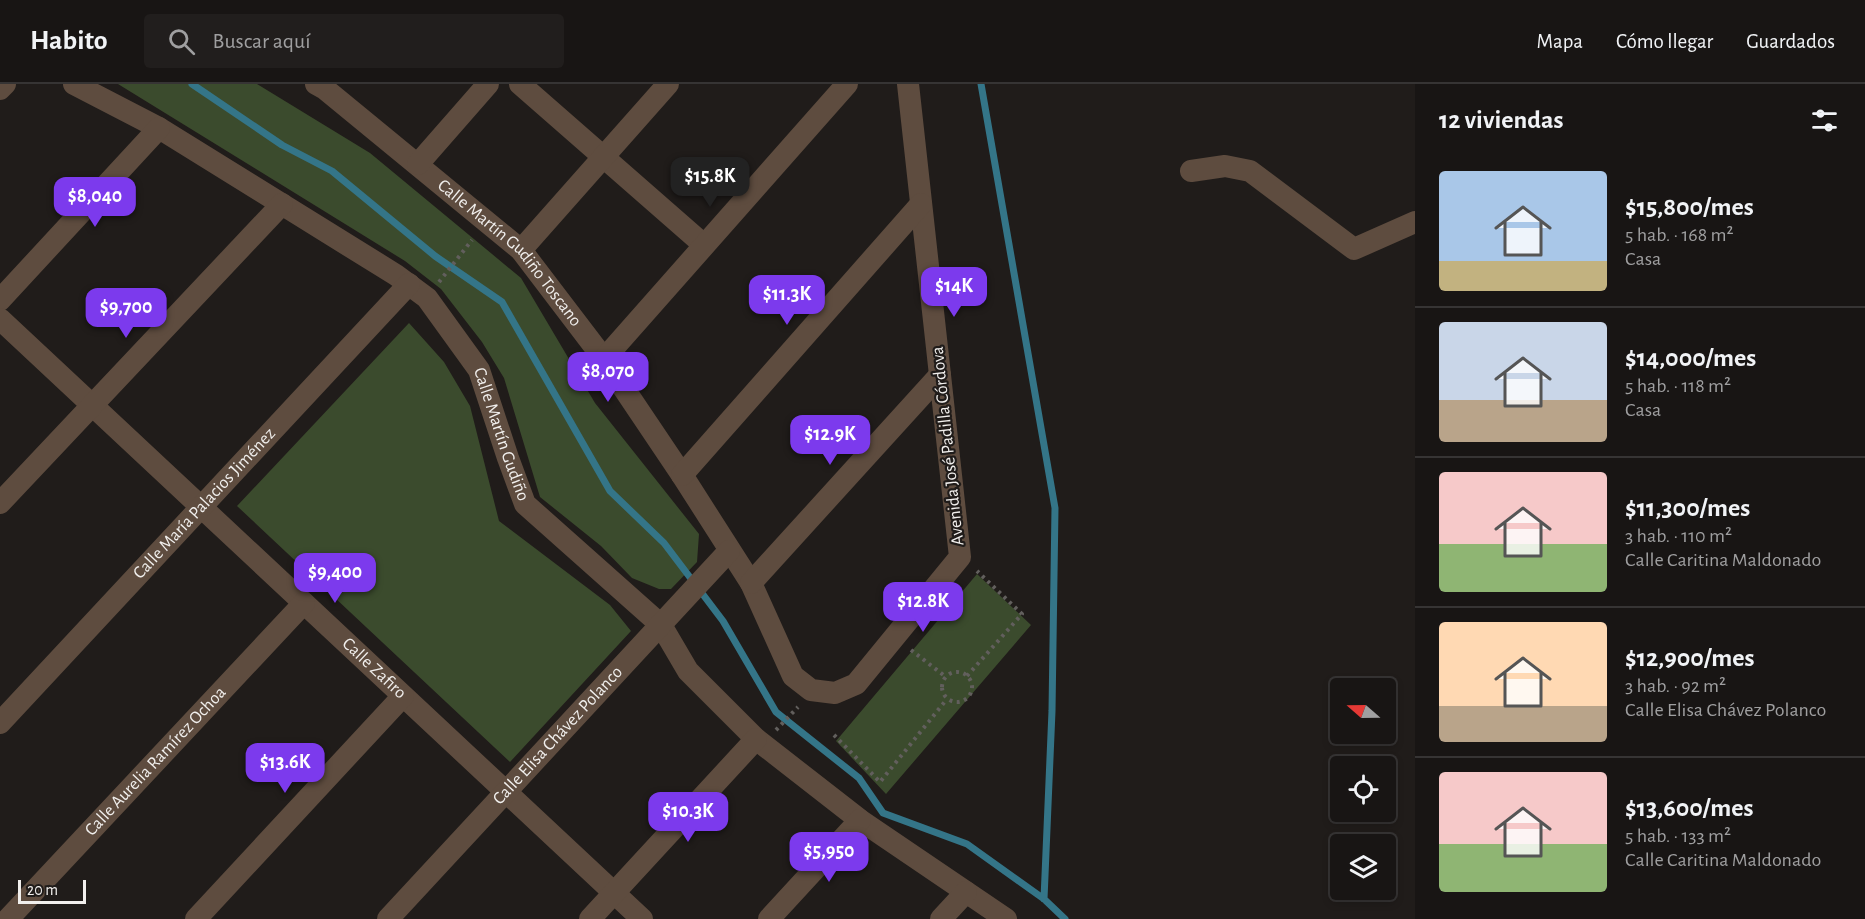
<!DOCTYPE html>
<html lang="es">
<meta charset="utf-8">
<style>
body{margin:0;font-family:"Alegreya Sans",sans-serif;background:#211e1d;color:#f1f3f6;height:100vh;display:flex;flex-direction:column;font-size:22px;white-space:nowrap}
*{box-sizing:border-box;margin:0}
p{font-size:20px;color:#9f9fa0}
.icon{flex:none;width:33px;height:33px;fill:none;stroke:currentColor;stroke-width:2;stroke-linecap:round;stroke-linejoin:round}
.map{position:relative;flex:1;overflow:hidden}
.details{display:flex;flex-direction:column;background:#181514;width:450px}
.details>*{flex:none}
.needle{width:39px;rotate:290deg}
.controls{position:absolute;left:1330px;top:594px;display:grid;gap:12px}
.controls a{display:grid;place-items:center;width:66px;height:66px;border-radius:6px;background:#181514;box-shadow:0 3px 9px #0003,0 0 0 2px #363434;font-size:30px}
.scale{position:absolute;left:18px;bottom:15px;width:68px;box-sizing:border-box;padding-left:6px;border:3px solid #f1efed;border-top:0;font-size:16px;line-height:21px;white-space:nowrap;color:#f1efed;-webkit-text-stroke:4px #201c1a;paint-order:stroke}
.price{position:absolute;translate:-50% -51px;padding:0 14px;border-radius:12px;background:#7c3aed;color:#fff;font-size:20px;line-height:39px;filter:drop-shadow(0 2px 3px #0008)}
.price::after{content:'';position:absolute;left:50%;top:36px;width:18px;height:14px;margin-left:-9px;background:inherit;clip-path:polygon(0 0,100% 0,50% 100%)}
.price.on{background:#222;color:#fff}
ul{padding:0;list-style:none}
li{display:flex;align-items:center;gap:18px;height:150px;padding:0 24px}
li+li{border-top:2px solid #363434}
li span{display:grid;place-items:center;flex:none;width:168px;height:120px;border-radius:6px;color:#555}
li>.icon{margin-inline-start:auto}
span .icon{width:72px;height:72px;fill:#fffc;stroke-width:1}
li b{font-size:26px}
h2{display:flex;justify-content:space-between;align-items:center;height:72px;padding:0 24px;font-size:26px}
header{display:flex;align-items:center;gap:36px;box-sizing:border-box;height:84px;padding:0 30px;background:#181514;border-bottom:2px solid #363434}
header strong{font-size:28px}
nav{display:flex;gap:33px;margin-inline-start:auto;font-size:21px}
.search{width:420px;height:54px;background:#211e1d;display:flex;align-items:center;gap:15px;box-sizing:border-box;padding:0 21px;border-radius:6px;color:#9f9fa0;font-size:22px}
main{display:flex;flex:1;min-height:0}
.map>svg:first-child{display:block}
</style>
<header>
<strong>Habito</strong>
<div class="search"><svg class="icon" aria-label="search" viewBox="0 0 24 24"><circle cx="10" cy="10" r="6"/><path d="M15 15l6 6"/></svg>Buscar aquí</div>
<nav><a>Mapa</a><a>Cómo llegar</a><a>Guardados</a></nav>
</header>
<main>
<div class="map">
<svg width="1415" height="835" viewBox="0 0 1415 835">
<rect width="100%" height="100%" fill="#201c1a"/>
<path fill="#3b4b2d" d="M118,0h139l113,69 151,125 74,125 104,131 -2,28 -26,27h-12l-27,-11 -31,-32 -61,-49 -36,-119 -22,-36 -41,-53 -36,-28z
M409,239l35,39 26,44 29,115 111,84 21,26 -121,131 -273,-256z
M977,490l54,51 -145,169 -50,-53z"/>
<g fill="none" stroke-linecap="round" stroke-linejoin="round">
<path stroke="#347588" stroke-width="7" d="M192,0l90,61 50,26 103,85 67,46 108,189 54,52 59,78 53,91 83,66 24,35 84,31 77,55 21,20
M981,0l74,424 -3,203 -8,188"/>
<path stroke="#625f5d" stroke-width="4" stroke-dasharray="3 4.5" stroke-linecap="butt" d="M439,198l33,-42
M911,566l35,27
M942 603a15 15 0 1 1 30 0a15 15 0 1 1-30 0Z
M967,592l55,-62 -45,-43
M776,646l22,-23
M834,651l46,47 67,-83"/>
<g stroke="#5e4c3f" stroke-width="22">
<path id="s1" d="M74,0l85,44 237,147 31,23 52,72 29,88 17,46 136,121 27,46 68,68 104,81 146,99"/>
<path id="s2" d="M316,0l9,5 196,161 83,109 78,116 69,108 42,93 18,14 24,3 21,-9 104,-127 -52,-473"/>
<path d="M520,0l184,161"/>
<path d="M0,5l5,-5"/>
<path d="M418,80l70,-80"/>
<path d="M1191,87l34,-5 25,5 104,78 61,-27"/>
<path d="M521,166l147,-166"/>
<path d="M0,216l159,-172"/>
<path id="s3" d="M0,235l642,600"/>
<path d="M604,275l243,-275"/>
<path d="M682,391l239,-271"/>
<path d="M0,419l282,-299"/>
<path d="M751,499l189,-208"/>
<path id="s4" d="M0,639l409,-439"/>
<path id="s5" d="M8,835l296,-316"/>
<path d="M196,835l207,-223"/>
<path id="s6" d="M388,835l341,-368"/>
<path d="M590,835l166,-180"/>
<path d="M769,835l91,-99"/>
<path d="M941,835l25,-27"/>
</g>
</g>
<g text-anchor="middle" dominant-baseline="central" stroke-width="4.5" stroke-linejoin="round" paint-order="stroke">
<g font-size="18" fill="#f1efed" stroke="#201c1a">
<text stroke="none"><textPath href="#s2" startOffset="258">Calle Martín Gudiño Toscano</textPath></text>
<text stroke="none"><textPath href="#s1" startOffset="570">Calle Martín Gudiño</textPath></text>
<text transform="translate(948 362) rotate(-96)">Avenida José Padilla Córdova</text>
<text stroke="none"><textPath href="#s4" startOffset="300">Calle María Palacios Jiménez</textPath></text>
<text stroke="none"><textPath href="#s3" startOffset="512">Calle Zafiro</textPath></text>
<text stroke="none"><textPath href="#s6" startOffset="250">Calle Elisa Chávez Polanco</textPath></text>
<text stroke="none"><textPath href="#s5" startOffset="216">Calle Aurelia Ramírez Ochoa</textPath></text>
</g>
</g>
</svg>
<div class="controls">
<a><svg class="needle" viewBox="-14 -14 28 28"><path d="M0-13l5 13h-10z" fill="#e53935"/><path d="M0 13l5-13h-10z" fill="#9f9fa0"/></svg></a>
<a><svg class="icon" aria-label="locate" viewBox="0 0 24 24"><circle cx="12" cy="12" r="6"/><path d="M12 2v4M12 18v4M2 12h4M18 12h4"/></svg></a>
<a><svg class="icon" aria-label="layers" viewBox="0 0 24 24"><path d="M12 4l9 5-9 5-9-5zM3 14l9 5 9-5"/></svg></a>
</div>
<div class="scale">20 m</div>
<b class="price on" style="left:710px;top:124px">$15.8K</b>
<b class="price" style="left:95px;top:144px">$8,040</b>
<b class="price" style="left:954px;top:234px">$14K</b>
<b class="price" style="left:787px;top:242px">$11.3K</b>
<b class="price" style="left:126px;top:255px">$9,700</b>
<b class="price" style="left:608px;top:319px">$8,070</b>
<b class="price" style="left:830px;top:382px">$12.9K</b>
<b class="price" style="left:335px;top:520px">$9,400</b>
<b class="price" style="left:923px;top:549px">$12.8K</b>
<b class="price" style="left:285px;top:710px">$13.6K</b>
<b class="price" style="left:688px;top:759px">$10.3K</b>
<b class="price" style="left:829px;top:799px">$5,950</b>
</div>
<section class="details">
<h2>12 viviendas<svg class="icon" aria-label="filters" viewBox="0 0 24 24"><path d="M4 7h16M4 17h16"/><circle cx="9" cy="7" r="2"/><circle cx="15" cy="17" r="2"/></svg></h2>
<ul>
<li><span style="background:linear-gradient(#a9c7e8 75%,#c2b280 0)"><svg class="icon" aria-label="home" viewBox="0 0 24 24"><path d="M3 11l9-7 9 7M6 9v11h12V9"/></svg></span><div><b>$15,800/mes</b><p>5 hab. · 168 m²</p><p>Casa</p></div></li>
<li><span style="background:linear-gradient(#c9d6e8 65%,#b9a48a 0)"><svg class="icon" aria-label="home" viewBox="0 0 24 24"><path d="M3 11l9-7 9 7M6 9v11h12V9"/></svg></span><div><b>$14,000/mes</b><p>5 hab. · 118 m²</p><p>Casa</p></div></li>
<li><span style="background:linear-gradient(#f6c9c9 60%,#8fb573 0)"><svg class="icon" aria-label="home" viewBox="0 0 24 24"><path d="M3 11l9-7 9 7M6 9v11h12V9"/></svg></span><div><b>$11,300/mes</b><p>3 hab. · 110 m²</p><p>Calle Caritina Maldonado</p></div></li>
<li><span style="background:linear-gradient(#ffd9b3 70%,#b9a48a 0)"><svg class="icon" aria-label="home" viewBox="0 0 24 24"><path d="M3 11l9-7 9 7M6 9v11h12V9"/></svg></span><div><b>$12,900/mes</b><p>3 hab. · 92 m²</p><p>Calle Elisa Chávez Polanco</p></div></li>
<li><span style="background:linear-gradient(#f6c9c9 60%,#8fb573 0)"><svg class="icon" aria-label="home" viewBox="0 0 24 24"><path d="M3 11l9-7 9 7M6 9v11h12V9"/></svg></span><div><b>$13,600/mes</b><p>5 hab. · 133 m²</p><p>Calle Caritina Maldonado</p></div></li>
</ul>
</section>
</main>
